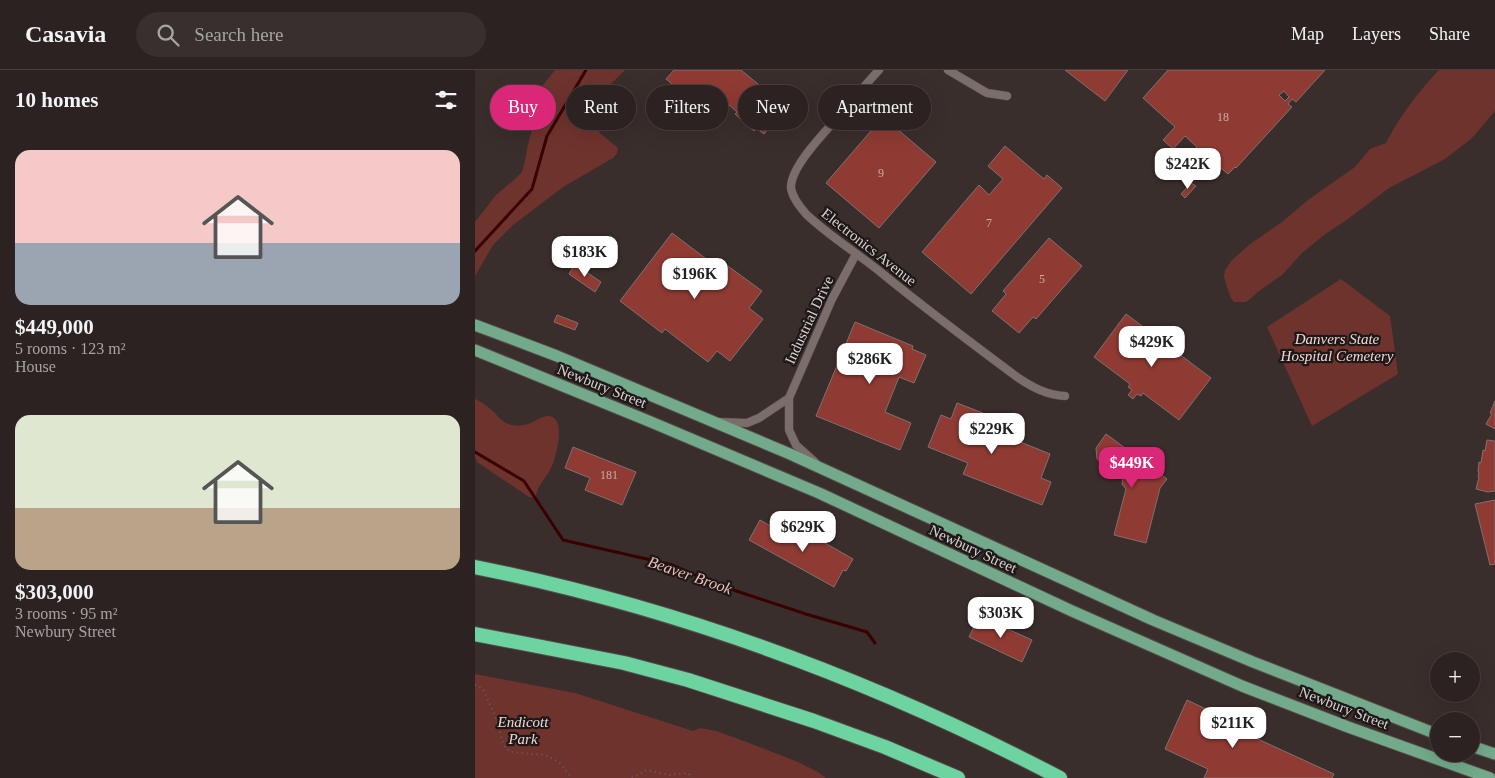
<!DOCTYPE html>
<meta charset="utf-8">
<style>
body{margin:0;font-family:"Times New Roman",serif;background:#382f2e;color:#f1f3f6;height:100vh;display:flex;flex-direction:column;font-size:19px;white-space:nowrap}
*{box-sizing:border-box;margin:0}
p{font-size:16px;color:#a6a4a5}
.icon{flex:none;width:28px;height:28px;fill:none;stroke:currentColor;stroke-width:2;stroke-linecap:round;stroke-linejoin:round}
.map{position:relative;flex:1;overflow:hidden}
.side{display:flex;flex-direction:column;background:#2c2221;width:475px}
.side>*{flex:none}
.top-card{position:absolute;left:15px;top:15px;width:475px;height:45px;display:flex;gap:10px}
.fabs{position:absolute;left:955px;top:582px;display:grid;gap:10px}
.fabs a{display:grid;place-items:center;width:50px;height:50px;border-radius:50%;background:#2c2221;box-shadow:0 5px 20px #0002,0 0 0 1px #483f3f;font-size:25px}
.price{position:absolute;translate:-50% -42px;padding:0 11px;border-radius:10px;background:#fff;color:#222;font-size:16px;line-height:32px;filter:drop-shadow(0 1px 2px #0008)}
.price::after{content:'';position:absolute;left:50%;top:30px;width:15px;height:11px;margin-left:-8px;background:inherit;clip-path:polygon(0 0,100% 0,50% 100%)}
.price.current{background:#db2777;color:#fff}
ul{padding:0;list-style:none}
li{display:grid;align-content:center;gap:10px;height:265px;padding:0 15px}
li span{display:grid;place-items:center;height:155px;border-radius:15px;color:#555}
li>.icon{margin-inline-start:auto}
span .icon{width:90px;height:90px;fill:#fffc;stroke-width:1}
li b{font-size:21px}
h2{display:flex;justify-content:space-between;align-items:center;height:60px;padding:0 15px;font-size:21px}
.chip{padding:0 18px;border-radius:22px;background:#2c2221;box-shadow:0 5px 20px #0002,0 0 0 1px #483f3f;font-size:18px;line-height:45px}
.chip.current{background:#db2777;color:#fff}
header{display:flex;align-items:center;gap:30px;box-sizing:border-box;height:70px;padding:0 25px;background:#2c2221;border-bottom:1px solid #483f3f}
header strong{font-size:24px}
nav{display:flex;gap:28px;margin-inline-start:auto;font-size:18px}
.search{width:350px;height:45px;background:#382f2e;display:flex;align-items:center;gap:12px;box-sizing:border-box;padding:0 18px;border-radius:28px;color:#a6a4a5;font-size:19px}
main{display:flex;flex:1;min-height:0}
.map>svg:first-child{display:block}
</style>
<header>
<strong>Casavia</strong>
<div class="search"><svg class="icon" aria-label="search" viewBox="0 0 24 24"><circle cx="10" cy="10" r="6"/><path d="M15 15l6 6"/></svg>Search here</div>
<nav><a>Map</a><a>Layers</a><a>Share</a></nav>
</header>
<main>
<section class="side">
<h2>10 homes<svg class="icon" aria-label="filters" viewBox="0 0 24 24"><path d="M4 7h16M4 17h16"/><circle cx="9" cy="7" r="2"/><circle cx="15" cy="17" r="2"/></svg></h2>
<ul>
<li><span style="background:linear-gradient(#f6c9c9 60%,#9aa5b1 0)"><svg class="icon" aria-label="home" viewBox="0 0 24 24"><path d="M3 11l9-7 9 7M6 9v11h12V9"/></svg></span><div><b>$449,000</b><p>5 rooms · 123 m²</p><p>House</p></div></li>
<li><span style="background:linear-gradient(#dfe7d0 60%,#b9a48a 0)"><svg class="icon" aria-label="home" viewBox="0 0 24 24"><path d="M3 11l9-7 9 7M6 9v11h12V9"/></svg></span><div><b>$303,000</b><p>3 rooms · 95 m²</p><p>Newbury Street</p></div></li>
</ul>
</section>
<div class="map">
<svg width="1020" height="708" viewBox="0 0 1020 708">
<rect width="100%" height="100%" fill="#3a2e2c"/>
<path fill="#6f332d" d="M80,0h70c-13,14 -28,25 -40,40l15,23 18,15 -1,5 -4,5 -50,29 -50,38 -20,20 -18,31v-54l21,-27 18,-15 8,-8 3,-11 3,-17 5,-17 -3,-18 2,-10z
M964,0h56v41l-23,27 -27,21 -56,29 -41,31 -24,16 -22,18 -20,22 -23,16 -9,8 -4,3h-12l-3,-4 -4,-11 -3,-11 1,-6 7,-10 17,-15 33,-23 26,-22 47,-33 15,-18 16,-6c14,-27 32,-51 53,-73z
M866,209l49,37 8,58 -86,52 -45,-99z
M0,329c5,2 9,5 13,8 9,6 12,16 24,18 18,4 27,-10 37,-9 18,2 7,42 2,52 -3,7 -9,13 -12,19 -2,4 -3,8 -4,11l-6,-1 -52,-35 -2,-6z
M0,604l100,19 118,38 7,-3 16,3 28,10 54,21 20,10 8,6h-351z"/>
<g fill="none" stroke-linecap="round" stroke-linejoin="round">
<path stroke="#3a0000" stroke-width="3" d="M0,181l57,-62 15,-53 39,-66
M0,382l49,29 39,59 110,25 42,19 91,30 61,18 8,11"/>
</g>
<path fill="#8f3b33" stroke="#7f716f" fill-rule="evenodd" d="M199,0h67l45,37 -6,7 2,1 -6,7 -2,-1 -10,13 -8,-6 -2,3 -19,-17 2,-2 -16,-14 -14,16 -41,-35z
M590,0h63l-23,31z
M693,0h157l-29,32 -4,-3 -4,5 4,3 -56,61 -1,-1 -7,7 -12,-10 -13,14 -11,-10 -4,5 -3,-3 1,-1 -5,-5 16,-17 -12,-11 -12,13 -10,-9 12,-13 -32,-29zM809,21l5,6 -4,4 -6,-6z
M408,47l53,45 -57,66 -53,-45z
M530,76l39,33 3,-4 15,13 -91,106 -49,-42 57,-67 10,10 14,-16 -15,-13z
M716,113l5,3 -11,12 -4,-4z
M197,163l41,31 4,-6 45,33 -13,17 14,11 -33,42 -13,-10 -9,11 -43,-33 -3,4 -42,-32z
M574,168l33,28 -46,53 -3,-2 -14,16 -27,-22 14,-17 -3,-3z
M100,194l26,18 -6,10 -26,-18z
M651,244l85,64 -32,42 -36,-27 -2,3 -4,-2 -4,5 -5,-4 4,-5 -4,-3 2,-3 -36,-27z
M82,245l21,8 -3,7 -21,-8z
M380,252l58,24 -1,3 14,6 -12,28 -15,-6 -14,35 26,11 -11,27 -84,-34z
M1020,331v28l-9,-5 6,-10 -2,-1z
M482,333l31,12 -5,12 67,27 -9,24 10,4 -9,23 -79,-31 5,-11 -40,-16 13,-32 10,4z
M631,364l61,45 -7,9 -14,55 -32,-8 12,-46 -4,-5 1,-6 -26,-19 -1,-11z
M1012,370l8,1v50l-7,1 -12,-3 3,-12h-1l1,-5h-1l1,-10 2,1 2,-13 2,1z
M98,377l63,25 -14,33 -37,-15 5,-12 -25,-10z
M1020,430v64l-5,1 -15,-61z
M285,450l39,22 5,-11 49,28 -7,12 -3,-1 -9,17 -85,-47z
M504,546l53,24 -10,22 -53,-25z
M712,630l44,21 -1,1 18,8 1,5 85,39 -2,4h-128l4,-9 -43,-20z"/>
<g fill="none" stroke-linecap="round" stroke-linejoin="round">
<defs>
<path id="minor" d="M404,0c-14,15 -27,31 -40,46 -13,15 -49,51 -48,72 1,9 9,19 15,26 22,21 48,37 72,56 45,37 92,72 139,107 15,10 29,18 48,19
M473,0l39,23 20,3
M245,352l27,1 12,-5 30,-20
M340,392l-19,-17 -7,-15v-32l43,-99 24,-45"/>
<path id="primary" d="M0,255l82,31 233,98 363,166 100,42 186,73
M0,280l176,72 168,71 253,118 170,75 106,41 142,51
M996,676l24,8"/>
<path id="motorway" d="M0,497c203,41 402,115 585,211
M0,564l149,29 64,17 126,41 71,26 73,31"/>
</defs>
<use href="#minor" stroke="#554a49" stroke-width="9"/>
<use href="#primary" stroke="#554a49" stroke-width="13"/>
<use href="#motorway" stroke="#554a49" stroke-width="16"/>
<path stroke="#6a5f5e" stroke-width="2" stroke-dasharray="1 4" stroke-linecap="butt" d="M0,615l8,4 12,27 9,30 6,6 35,3 14,7 13,16
M157,708l14,-8 24,5 18,-2 4,5"/>
<use href="#minor" stroke="#7b6d6b" stroke-width="8"/>
<use href="#primary" stroke="#72aa8b" stroke-width="11"/>
<use href="#motorway" stroke="#6cd3a1" stroke-width="14"/>
</g>
<g text-anchor="middle" dominant-baseline="central" stroke-width="4.5" stroke-linejoin="round" paint-order="stroke">
<g font-size="12" fill="#c6aca9">
<text x="748" y="47">18</text>
<text x="406" y="103">9</text>
<text x="514" y="153">7</text>
<text x="567" y="209">5</text>
<text x="134" y="405">181</text>
</g>
<g font-size="15" fill="#d9d1d0" stroke="#1d1817">
<text transform="translate(394 177) rotate(38)">Electronics Avenue</text>
<text transform="translate(334 250) rotate(-65)">Industrial Drive</text>
<text transform="translate(127 316) rotate(22)">Newbury Street</text>
<text transform="translate(498 479) rotate(25)">Newbury Street</text>
<text transform="translate(869 638) rotate(21)">Newbury Street</text>
</g>
<g font-size="15" font-style="italic" fill="#f1d7d3" stroke="#1d1817">
<text x="862" y="269">Danvers State<tspan x="862" dy="17">Hospital Cemetery</tspan></text>
<text x="48" y="652">Endicott<tspan x="48" dy="17">Park</tspan></text>
</g>
<g font-size="16" font-style="italic" fill="#f0bfb7" stroke="#1d1817">
<text transform="translate(215 505) rotate(19)">Beaver Brook</text>
</g>
</g>
</svg>
<div class="fabs">
<a>+</a>
<a>−</a>
</div>
<b class="price" style="left:713px;top:120px">$242K</b>
<b class="price" style="left:110px;top:208px">$183K</b>
<b class="price" style="left:220px;top:230px">$196K</b>
<b class="price" style="left:677px;top:298px">$429K</b>
<b class="price" style="left:395px;top:315px">$286K</b>
<b class="price" style="left:517px;top:385px">$229K</b>
<b class="price current" style="left:657px;top:419px">$449K</b>
<b class="price" style="left:328px;top:483px">$629K</b>
<b class="price" style="left:526px;top:569px">$303K</b>
<b class="price" style="left:758px;top:679px">$211K</b>
<div class="top-card">
<a class="chip current">Buy</a>
<a class="chip">Rent</a>
<a class="chip">Filters</a>
<a class="chip">New</a>
<a class="chip">Apartment</a>
</div>
</div>
</main>
